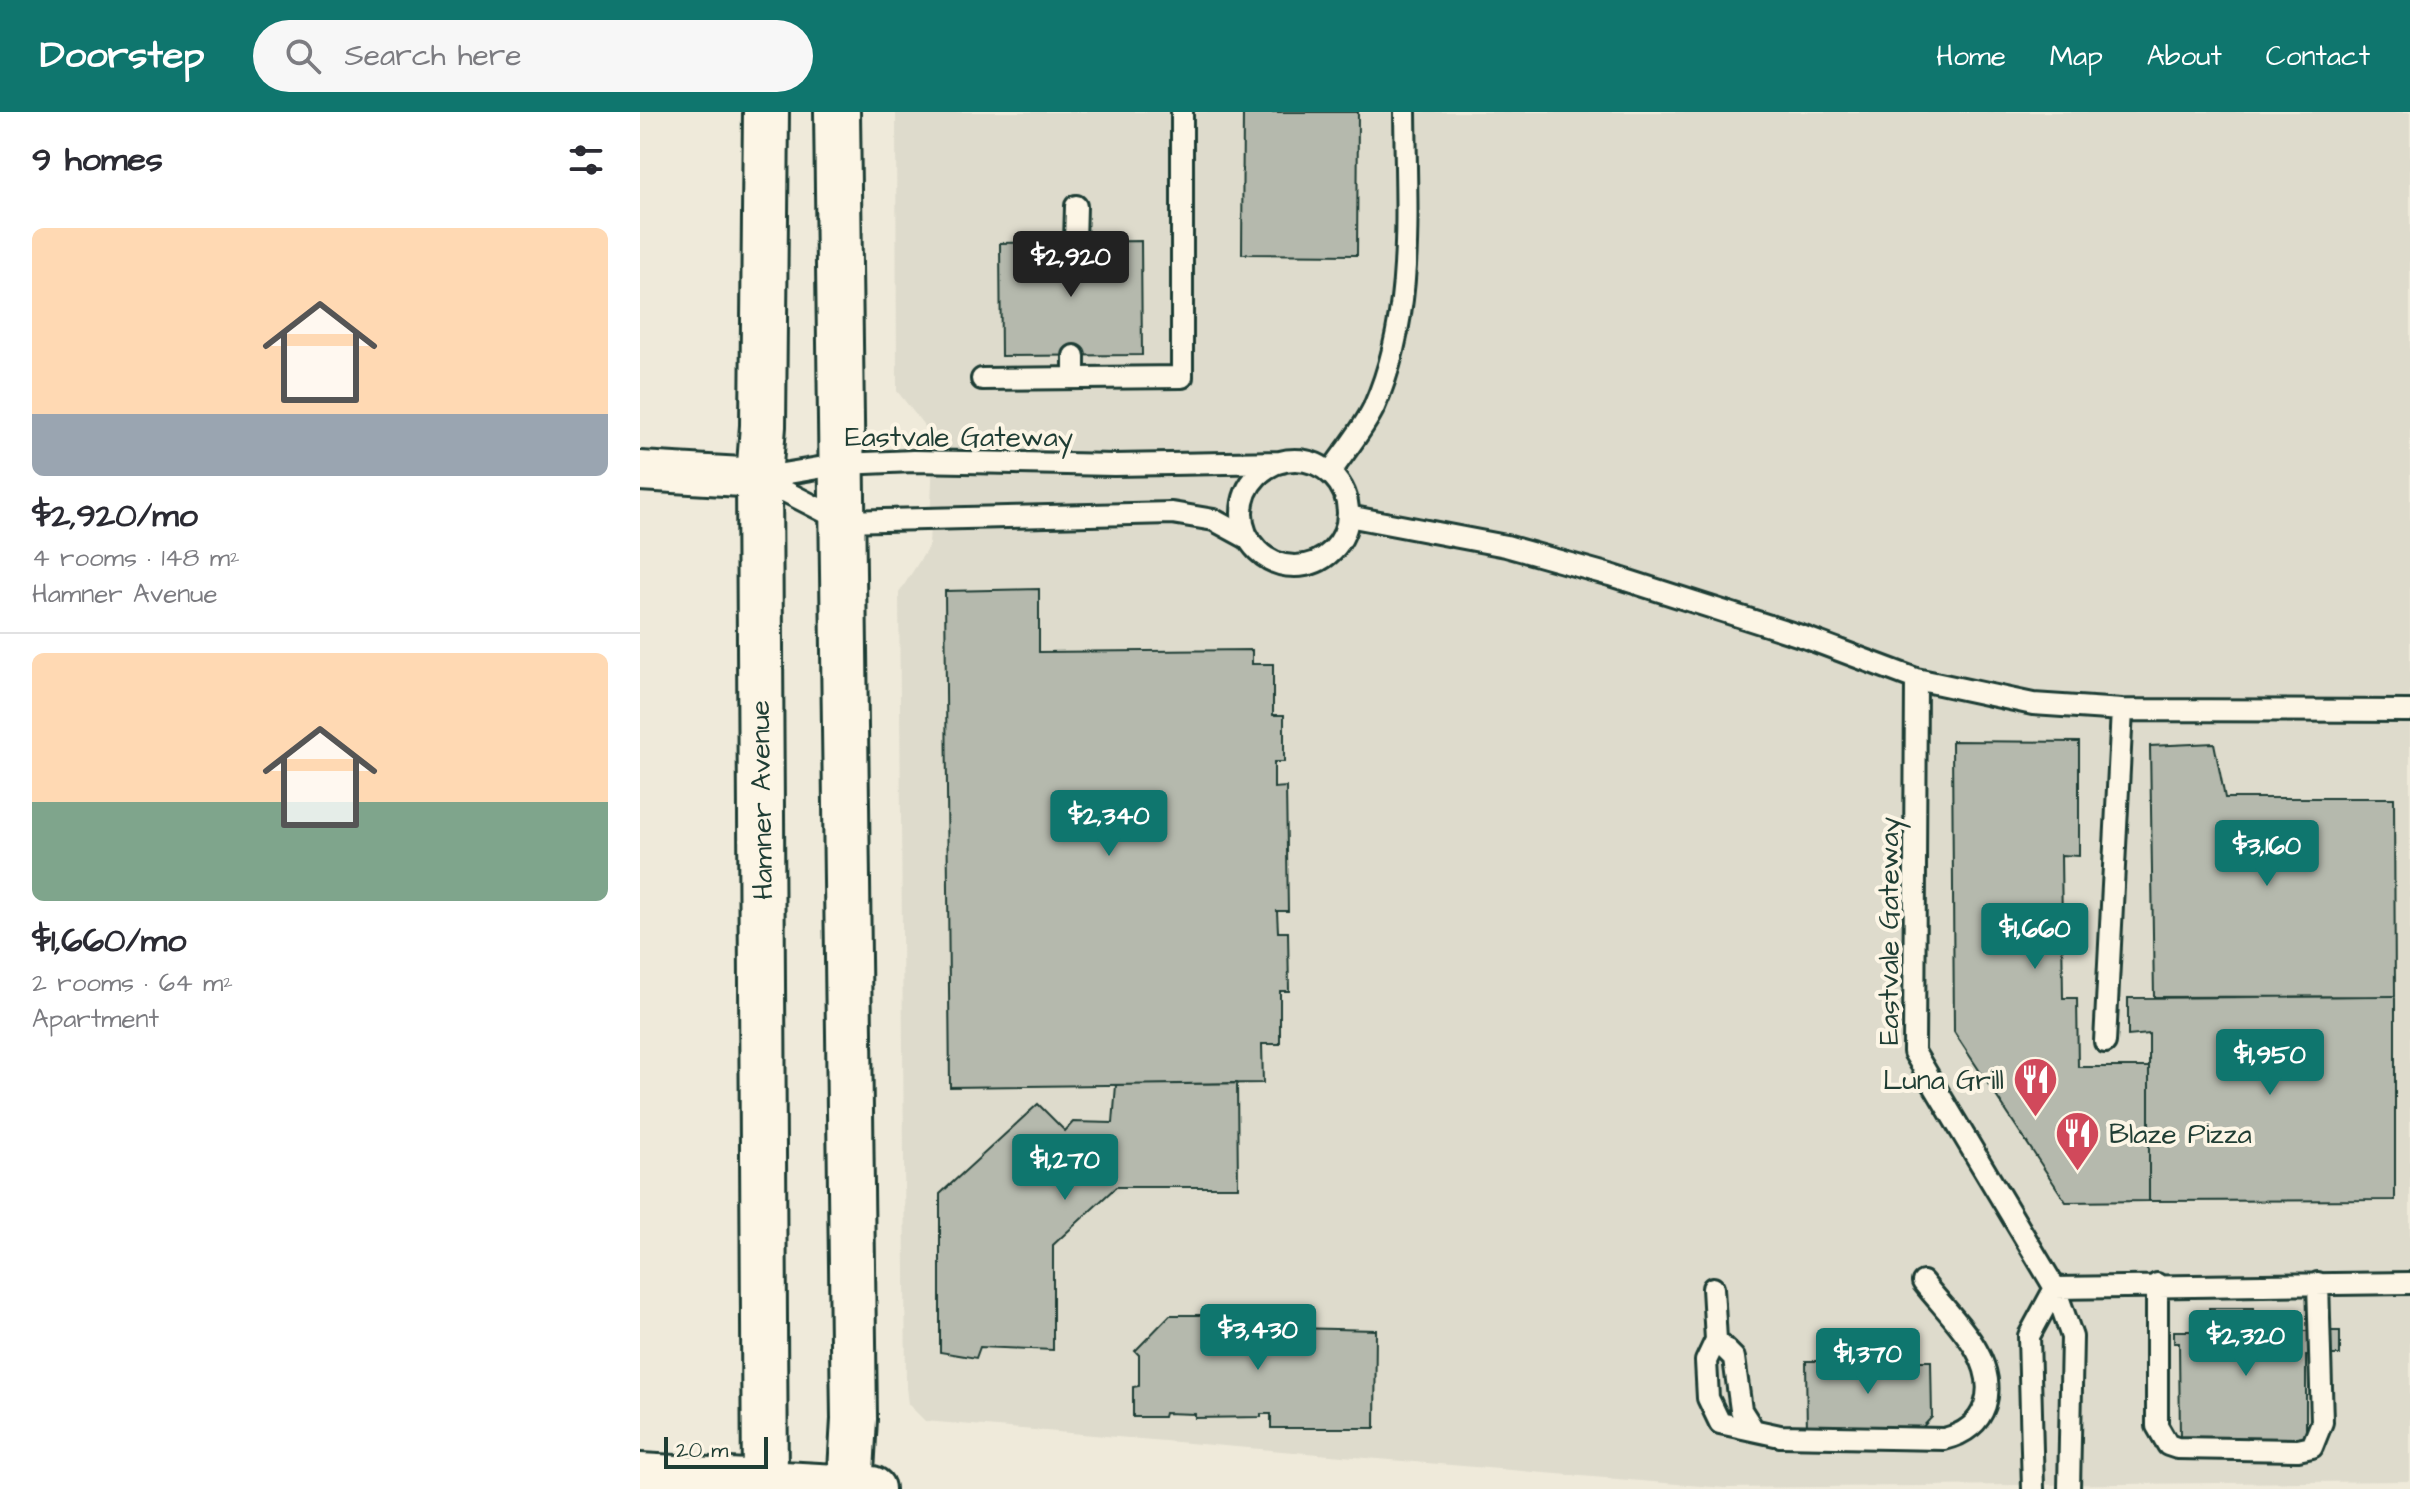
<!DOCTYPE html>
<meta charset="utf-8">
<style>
body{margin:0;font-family:"Architects Daughter",sans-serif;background:#f7f7f7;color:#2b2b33;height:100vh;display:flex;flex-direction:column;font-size:30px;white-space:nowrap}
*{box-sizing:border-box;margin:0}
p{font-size:26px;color:#7c7c81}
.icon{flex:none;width:44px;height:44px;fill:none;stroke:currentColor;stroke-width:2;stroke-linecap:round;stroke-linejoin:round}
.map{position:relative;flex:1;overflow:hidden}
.side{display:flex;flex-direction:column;background:#fff;width:640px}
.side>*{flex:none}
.scale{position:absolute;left:24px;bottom:20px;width:104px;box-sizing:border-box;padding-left:8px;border:4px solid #1f3d34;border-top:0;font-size:22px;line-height:28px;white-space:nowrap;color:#1f3d34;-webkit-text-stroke:6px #fcf5e5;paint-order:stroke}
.price{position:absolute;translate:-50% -68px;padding:0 18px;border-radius:8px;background:#0f766e;color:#fff;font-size:26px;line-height:52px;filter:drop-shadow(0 2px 4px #0008)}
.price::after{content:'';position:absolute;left:50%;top:48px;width:24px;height:18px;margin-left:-12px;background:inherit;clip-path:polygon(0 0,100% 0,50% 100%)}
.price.active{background:#222;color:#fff}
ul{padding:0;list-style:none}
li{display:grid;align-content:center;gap:16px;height:424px;padding:0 32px}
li+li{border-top:2px solid #e1e1e2}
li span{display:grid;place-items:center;height:248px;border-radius:12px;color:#555}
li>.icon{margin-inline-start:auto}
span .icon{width:144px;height:144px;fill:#fffc;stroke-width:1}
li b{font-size:34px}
h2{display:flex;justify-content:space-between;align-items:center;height:96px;padding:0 32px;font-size:34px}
header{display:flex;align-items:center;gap:48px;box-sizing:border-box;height:112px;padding:0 40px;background:#0f766e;color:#fff}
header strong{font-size:38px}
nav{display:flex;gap:44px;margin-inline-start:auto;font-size:28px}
.search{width:560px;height:72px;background:#f7f7f7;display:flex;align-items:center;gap:20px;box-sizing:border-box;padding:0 28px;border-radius:44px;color:#7c7c81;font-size:30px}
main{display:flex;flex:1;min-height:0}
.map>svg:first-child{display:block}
</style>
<header>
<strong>Doorstep</strong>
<div class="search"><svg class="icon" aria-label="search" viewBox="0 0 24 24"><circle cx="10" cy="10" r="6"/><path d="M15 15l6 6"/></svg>Search here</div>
<nav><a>Home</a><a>Map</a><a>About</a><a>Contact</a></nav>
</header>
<main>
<section class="side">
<h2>9 homes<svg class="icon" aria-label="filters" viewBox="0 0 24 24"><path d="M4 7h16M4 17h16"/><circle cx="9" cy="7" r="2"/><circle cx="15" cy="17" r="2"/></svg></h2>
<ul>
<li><span style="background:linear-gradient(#ffd9b3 75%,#9aa5b1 0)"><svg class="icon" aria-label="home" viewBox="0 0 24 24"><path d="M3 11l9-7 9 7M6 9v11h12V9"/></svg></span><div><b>$2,920/mo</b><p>4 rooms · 148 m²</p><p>Hamner Avenue</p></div></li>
<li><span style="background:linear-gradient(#ffd9b3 60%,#7fa58c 0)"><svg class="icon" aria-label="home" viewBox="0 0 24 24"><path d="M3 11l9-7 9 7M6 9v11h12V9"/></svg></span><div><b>$1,660/mo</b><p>2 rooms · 64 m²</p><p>Apartment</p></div></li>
</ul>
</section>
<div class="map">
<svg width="1770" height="1377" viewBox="0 0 1770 1377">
<rect width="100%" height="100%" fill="#efeada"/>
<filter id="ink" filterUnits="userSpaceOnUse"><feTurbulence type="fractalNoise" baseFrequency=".0125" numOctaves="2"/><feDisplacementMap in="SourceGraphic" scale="16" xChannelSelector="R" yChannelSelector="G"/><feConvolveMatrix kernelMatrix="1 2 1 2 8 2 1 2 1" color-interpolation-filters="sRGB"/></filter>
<g filter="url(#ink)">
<path fill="#dedbcc" d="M256,0h1514v1369l-685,7 -800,-67 -17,-17 -2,-17 -7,-794 30,-47 5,-108 -37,-47z"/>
<path fill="#b5b9ad" stroke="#1f3d34" stroke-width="2" d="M603,0h115l-1,143 -115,-1z
M501,129l1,114 -141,1 -1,-113z
M399,477v63l213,-2v14h21v51h11v47h-10v26l12,-1 2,124h-11l1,21h10l1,59h-9v53h-18l1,39 -313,4 -5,-496z
M1312,629l127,1v114l-18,-1 2,143h14l1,69h71v134l-83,1 -112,-170z
M1574,631l11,55h169l1,198 -241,1 -4,-251z
M1755,884v204l-246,1v-167l-21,2v-38z
M597,971l1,104h-122l-63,58v105l-73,-3 -4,11 -36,-6v-158l98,-90 27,27 8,-9 40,1 3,-38z
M1569,1196h45v23h86v24h-34v83l-126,1 -1,-96h-5v-12h35z
M530,1203h125l-1,13 82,2 -1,98h-104v-14h-10v3l-66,1v-4l-30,-1 -1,4h-31v-30l6,-1v-31l-4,-4z
M1166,1249h125l1,56 -14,15 -111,1z"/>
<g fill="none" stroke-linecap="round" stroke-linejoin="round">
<defs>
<path id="lane" d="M435,130l1,-36
M434,266v-22
M342,267l200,-2v-265
M602 401a53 53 0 1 1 106 0a53 53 0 1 1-106 0Z
M690,361c14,-21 33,-43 44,-66 41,-93 32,-196 31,-295
M119,366l83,-14 72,-3 200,4 168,-3
M119,366l84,43 329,-8 42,7 35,19
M708,404l158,30 104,29 194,62 112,42 117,25 89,6 288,1
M1276,567l-2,373 141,236 17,49 -3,152
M1465,930l17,-332
M1517,1172v142l11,19 9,3 121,2 14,-3 10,-25 -4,-139
M1073,1176l3,52 -10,21 2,37 12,25 60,13 164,3c44,-10 54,-50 33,-88 -13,-24 -37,-47 -54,-69
M1415,1176l355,-5
M1076,1228l18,18 7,52 12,19
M1393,1377l-4,-153 26,-48"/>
<path id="street" d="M0,359l119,7"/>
<path id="primary" d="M197,0l17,1307 -4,70
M0,1364l232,13
M125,1377l-6,-1011 4,-52 3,-314"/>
</defs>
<use href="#lane" stroke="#1f3d34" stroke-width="26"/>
<use href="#street" stroke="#1f3d34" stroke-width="44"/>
<use href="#primary" stroke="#1f3d34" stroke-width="50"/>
<use href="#lane" stroke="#fcf5e5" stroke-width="20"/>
<use href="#street" stroke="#fcf5e5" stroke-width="38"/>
<use href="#primary" stroke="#fcf5e5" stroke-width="44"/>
</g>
</g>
<defs>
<symbol id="restaurant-pin" viewBox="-11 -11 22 30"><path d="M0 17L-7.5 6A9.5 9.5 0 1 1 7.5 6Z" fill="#d1495b" stroke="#fcf5e5"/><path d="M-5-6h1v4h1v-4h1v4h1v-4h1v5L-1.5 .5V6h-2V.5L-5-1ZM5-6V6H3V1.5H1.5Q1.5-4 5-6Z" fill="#fff"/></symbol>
</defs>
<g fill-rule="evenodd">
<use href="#restaurant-pin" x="1370" y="942" width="51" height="69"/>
<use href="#restaurant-pin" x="1412" y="996" width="51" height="69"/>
</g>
<g text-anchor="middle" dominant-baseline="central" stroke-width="8" stroke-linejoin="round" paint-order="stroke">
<g font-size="28" fill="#1f3d34" stroke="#fcf5e5">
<text x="319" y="325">Eastvale Gateway</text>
<text transform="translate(122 688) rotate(-91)">Hamner Avenue</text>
<text transform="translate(1249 819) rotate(-90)">Eastvale Gateway</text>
</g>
<g font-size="28" fill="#1f3d34" stroke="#fcf5e5" text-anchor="end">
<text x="1364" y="968">Luna Grill</text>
<text x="1469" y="1022" text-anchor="start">Blaze Pizza</text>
</g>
</g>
</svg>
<div class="scale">20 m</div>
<b class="price active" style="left:431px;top:187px">$2,920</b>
<b class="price" style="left:469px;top:746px">$2,340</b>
<b class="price" style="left:1627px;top:776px">$3,160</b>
<b class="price" style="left:1395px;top:859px">$1,660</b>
<b class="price" style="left:1630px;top:985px">$1,950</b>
<b class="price" style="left:425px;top:1090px">$1,270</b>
<b class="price" style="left:618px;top:1260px">$3,430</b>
<b class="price" style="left:1606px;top:1266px">$2,320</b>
<b class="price" style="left:1228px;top:1284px">$1,370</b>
</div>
</main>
